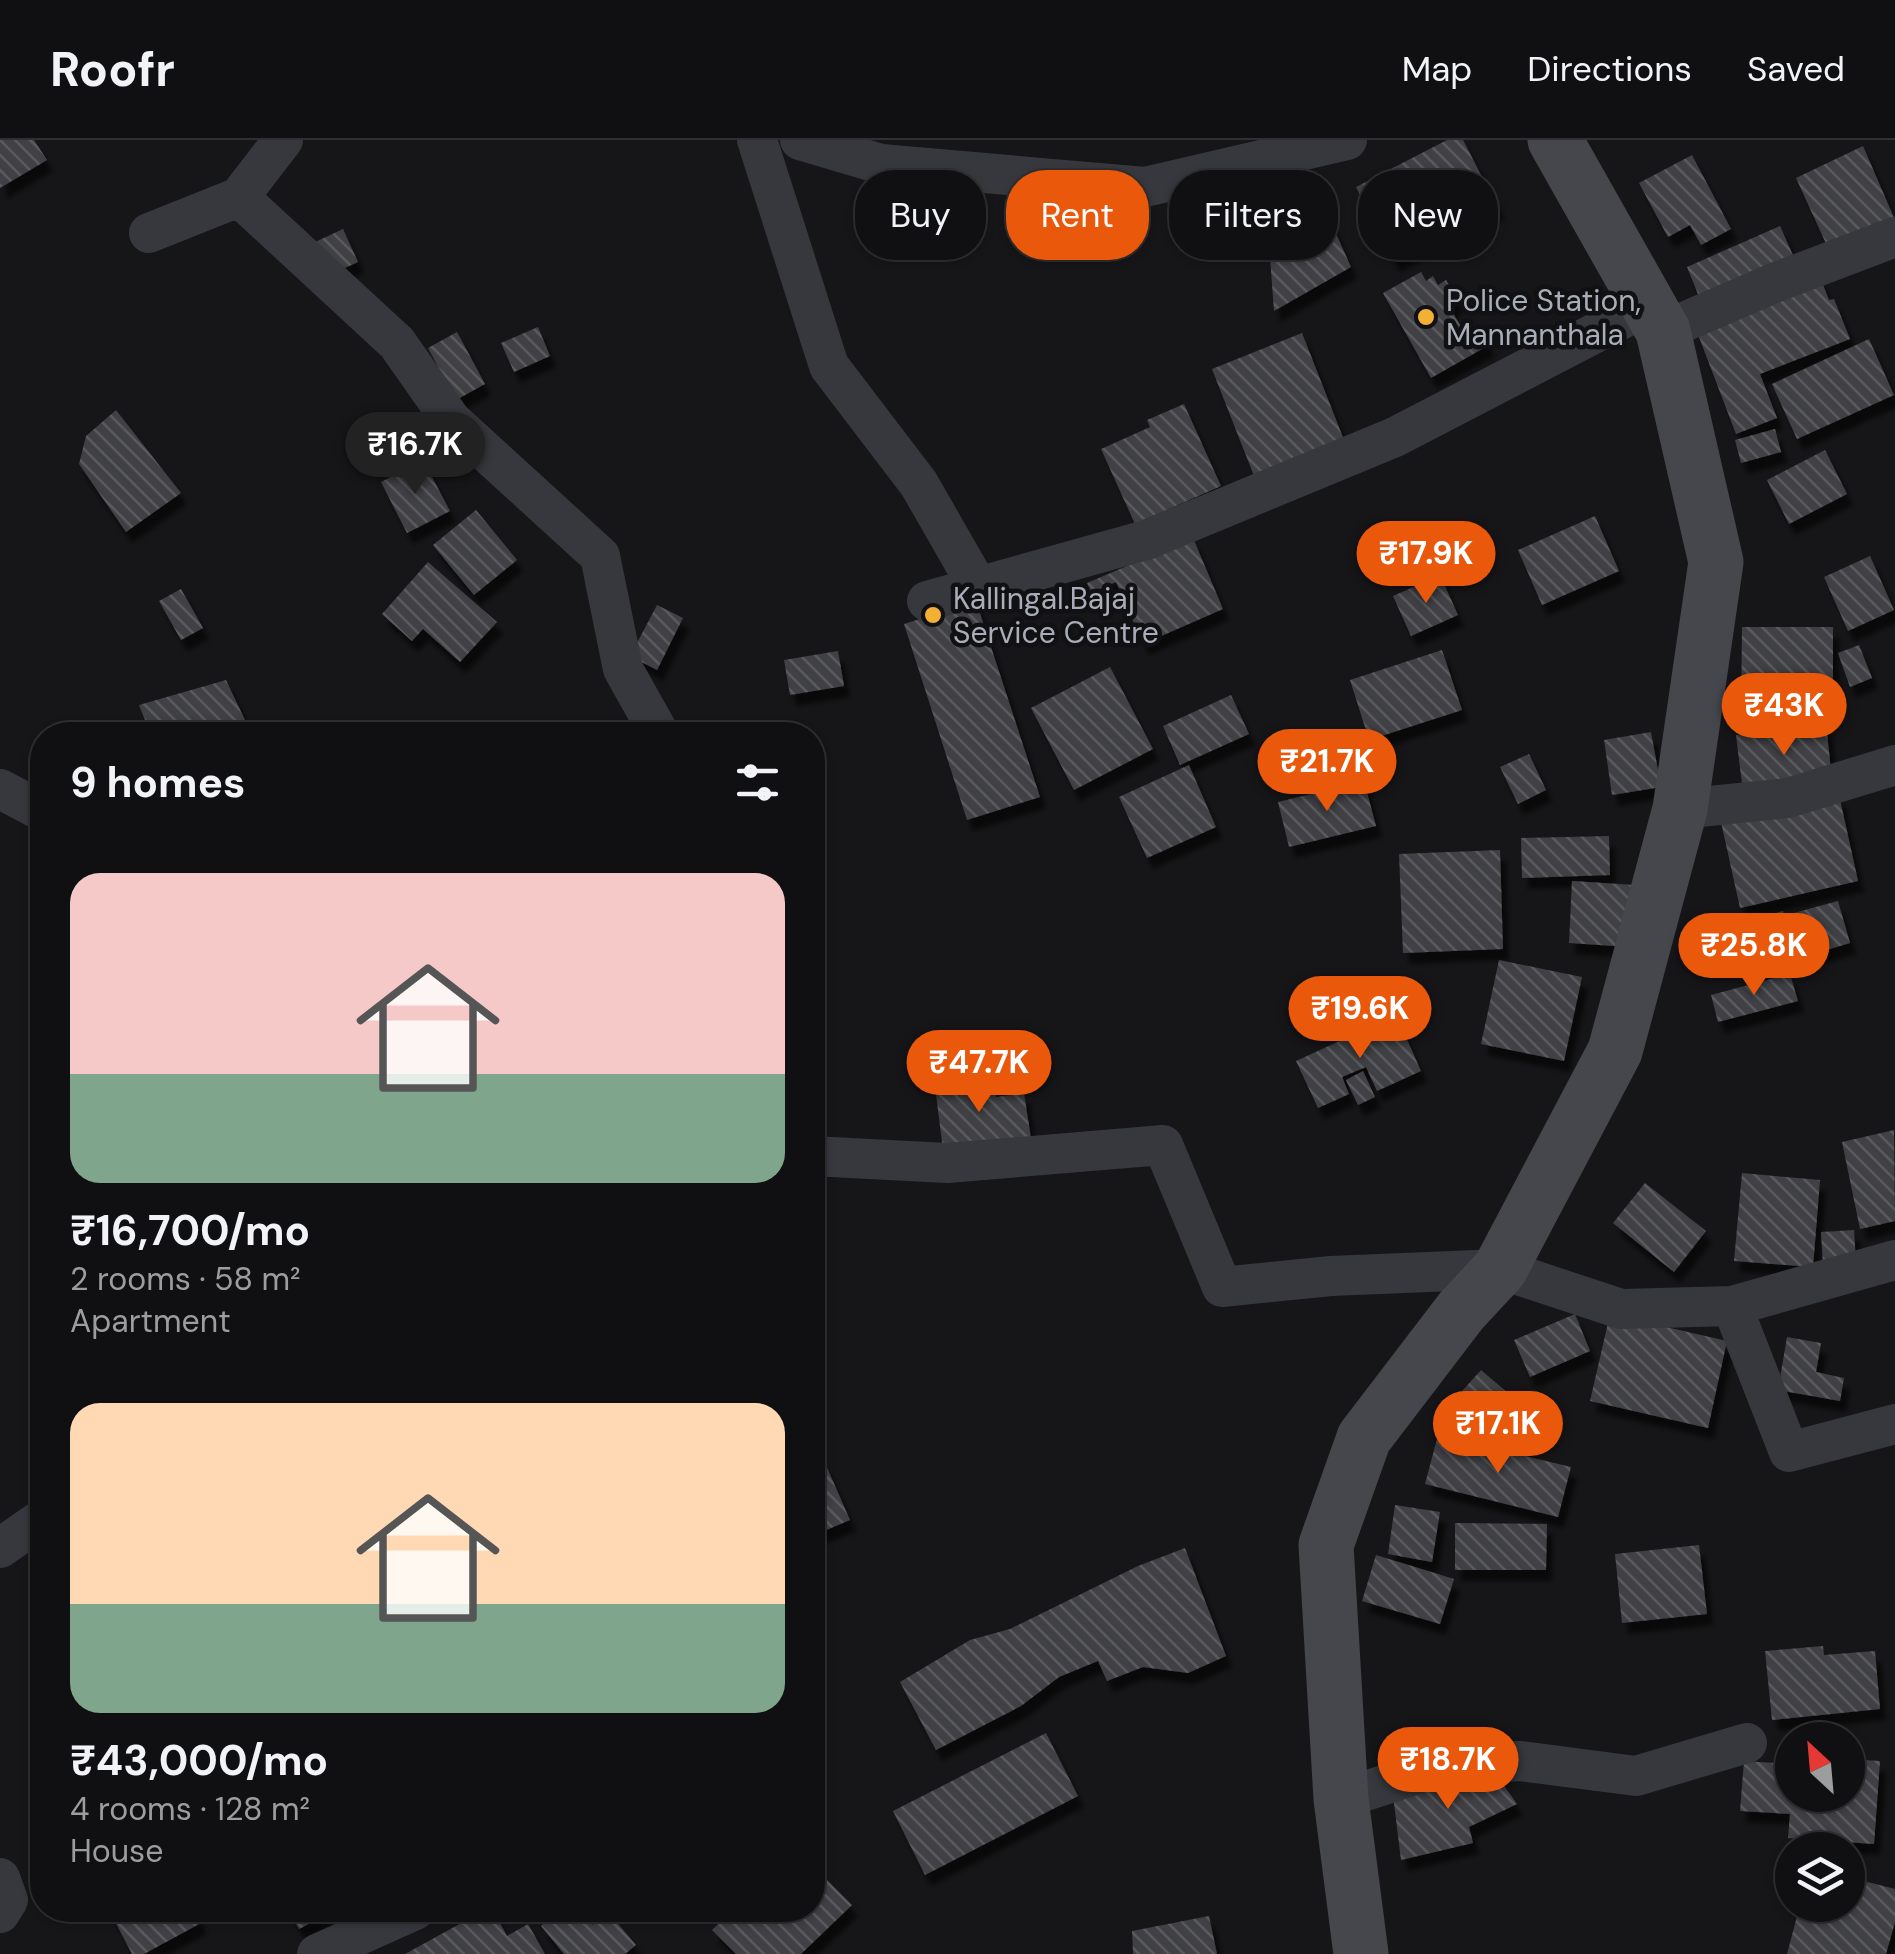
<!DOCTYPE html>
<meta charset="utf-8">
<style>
body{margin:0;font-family:"DM Sans",sans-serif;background:#1e1e20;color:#f1f3f6;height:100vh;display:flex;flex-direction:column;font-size:38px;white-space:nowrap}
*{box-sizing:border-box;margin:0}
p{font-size:32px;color:#9c9d9f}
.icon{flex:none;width:55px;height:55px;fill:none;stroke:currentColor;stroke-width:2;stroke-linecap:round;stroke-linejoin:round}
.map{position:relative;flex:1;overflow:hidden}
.drawer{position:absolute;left:30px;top:582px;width:795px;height:1200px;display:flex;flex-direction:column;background:#101012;border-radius:40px;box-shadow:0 2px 8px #0004,0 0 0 2px #303032}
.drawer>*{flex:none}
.top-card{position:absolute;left:855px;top:30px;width:890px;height:90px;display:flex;gap:20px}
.needle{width:65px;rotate:334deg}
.controls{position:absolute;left:1775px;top:1582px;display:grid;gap:20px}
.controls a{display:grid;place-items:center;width:90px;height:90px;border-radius:50%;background:#101012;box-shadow:0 2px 8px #0004,0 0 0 2px #303032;font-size:50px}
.price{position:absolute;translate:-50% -85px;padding:0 22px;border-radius:35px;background:#ea580c;color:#fff;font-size:32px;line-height:65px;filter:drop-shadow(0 2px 5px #0008)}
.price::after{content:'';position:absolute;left:50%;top:60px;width:30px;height:22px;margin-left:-15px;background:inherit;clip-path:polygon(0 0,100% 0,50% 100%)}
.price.current{background:#222;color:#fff}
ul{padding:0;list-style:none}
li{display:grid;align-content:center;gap:20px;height:530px;padding:0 40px}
li span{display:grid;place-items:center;height:310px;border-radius:30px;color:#555}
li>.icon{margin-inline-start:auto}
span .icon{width:180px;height:180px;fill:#fffc;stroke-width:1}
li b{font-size:42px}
h2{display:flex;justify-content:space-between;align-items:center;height:120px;padding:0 40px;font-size:42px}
.pill{padding:0 35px;border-radius:40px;background:#101012;box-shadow:0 2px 8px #0004,0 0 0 2px #303032;font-size:35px;line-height:90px}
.pill.current{background:#ea580c;color:#fff}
header{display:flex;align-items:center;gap:60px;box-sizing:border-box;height:140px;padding:0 50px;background:#101012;border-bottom:2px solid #303032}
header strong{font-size:48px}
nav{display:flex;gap:55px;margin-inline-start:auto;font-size:35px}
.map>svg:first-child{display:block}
</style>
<header>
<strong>Roofr</strong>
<nav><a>Map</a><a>Directions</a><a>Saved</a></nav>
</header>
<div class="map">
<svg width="1895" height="1814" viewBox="0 0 1895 1814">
<defs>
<pattern id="building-back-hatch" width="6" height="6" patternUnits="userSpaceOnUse" patternTransform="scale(2.5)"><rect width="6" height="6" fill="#404145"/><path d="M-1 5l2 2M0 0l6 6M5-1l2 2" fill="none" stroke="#595a5e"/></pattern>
<filter id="shadow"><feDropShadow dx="6" dy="11" stdDeviation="2.5" flood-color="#0009"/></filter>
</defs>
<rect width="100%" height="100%" fill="#161618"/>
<path fill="url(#building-back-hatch)" filter="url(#shadow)" d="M0,0h34l13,20 -47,28z
M1447,0h16l35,68 -104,53 -38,-74z
M1863,6l32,74 -66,30 -33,-72z
M1692,15l39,74 -30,16 -11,-20 -22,12 -29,-54z
M1325,69l26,58 -77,44 -5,-67z
M1780,86l16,36 -94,42 -15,-37z
M343,89l15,33 -31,14 -14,-33z
M1421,132l5,9 7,-5 5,9 8,-5 11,19 -7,9 13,22 16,-4 10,19 -58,33 -48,-85z
M1820,137l9,23 5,-1 16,40 -90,35 17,44 -41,16 -42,-110z
M538,187l12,29 -36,16 -13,-29z
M457,192l28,52 -29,16 -28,-52z
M1302,193l44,112 -90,36 -44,-112z
M1869,199l25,56 -97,44 -25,-55z
M1184,264l37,82 -86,38 -34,-75 49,-22 -3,-7z
M116,270l65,83 -55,39 -47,-68 7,-28z
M1775,289l6,23 -40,11 -6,-23z
M1825,310l22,44 -58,30 -22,-44z
M423,320l27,51 -43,22 -26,-51z
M476,370l41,50 -43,35 -41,-50z
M1595,376l24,55 -77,34 -24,-55z
M1193,398l30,71 -80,35 -27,-62 -25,11 -4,-10z
M1870,416l24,54 -46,21 -24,-54z
M428,422l69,60 -37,40 -37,-33 -11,12 -30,-27z
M1440,435l18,40 -47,21 -18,-40z
M181,449l22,39 -22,12 -22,-39z
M976,461l64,196 -73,23 -63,-196z
M657,465l26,13 -26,52 -27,-14z
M1742,487h91v87l-92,1z
M1859,505l13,33 -22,9 -12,-34z
M1442,510l20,60 -93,30 -19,-60z
M838,511l6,35 -54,9 -6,-35z
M1110,527l43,82 -79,41 -43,-82z
M226,540l26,55h-101l-12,-30z
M1231,555l18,39 -69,31 -17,-39z
M1826,584l6,56 -89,12 -7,-57z
M1651,592l10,55 -49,8 -8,-55z
M1529,614l17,36 -28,14 -18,-37z
M1189,625l27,62 -69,31 -28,-61z
M1364,641l12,45 -87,21 -11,-45z
M1839,655l19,86 -118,27 -19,-86z
M1609,696l1,39 -88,3 -1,-40z
M1500,710l3,99 -100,4 -4,-99z
M1572,741l62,4 -4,62 -61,-4z
M1838,761l12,42 -44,13 -12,-43z
M1783,771l10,34 -60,20 -11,-34z
M1499,820l83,17 -18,84 -83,-17z
M1790,834l8,27 -80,21 -7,-27z
M1396,875l25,56 -44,20 -11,-24 -24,10 7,17 -31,14 -22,-47z
M992,929l4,28 28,-4 8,52 -88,13 -10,-80z
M1363,931l12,26 -17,8 -12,-25z
M1894,990l1,91 -35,8 -18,-87z
M1742,1033l78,7 -7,87 -79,-6z
M1645,1043l61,48 -32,41 -61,-49z
M1854,1090l2,33 -33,2 -2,-33z
M1575,1174l15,37 -60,26 -16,-37z
M1610,1174l117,27 -19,87 -118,-27z
M1787,1197l34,6 -5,29 28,6 -4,23 -62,-11z
M1481,1230l36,31 -35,40 -37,-31z
M1438,1295l133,32 -13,50 -133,-33z
M825,1323l25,57 -38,16v-68z
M1395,1365l45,7 -8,50 -44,-8z
M1455,1383l92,1 -1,46h-91z
M1699,1405l8,69 -85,9 -7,-69z
M1185,1408l41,108 -38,17 -45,-6 -36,14 -9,-20 -39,16 -38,29 -85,44 -36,-68 70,-42 40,-11 128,-63z
M1376,1415l78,24 -14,45 -78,-23z
M1823,1506l1,9 51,-4 5,58 -108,11 -7,-69z
M1046,1593l32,63 -153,79 -32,-64z
M1848,1619l32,2 -6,83 -86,-6 2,-24 -50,-3 4,-50 48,3v31h56z
M1490,1626l27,38 -48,23 4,16 -72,17 -8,-65z
M812,1725l40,40 -51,49h-65l-24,-24 21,-20h79z
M1848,1737l47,12v33l-9,32h-99l13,-49h48z
M109,1770h85l7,13 -57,31h-12z
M288,1770h47l-36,19z
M485,1770h8l14,26 21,-12 17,30h-140z
M559,1770h22l12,15 15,-13 28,33 -11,9h-61l-23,-28z
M1209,1776l8,38h-84l-1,-23z"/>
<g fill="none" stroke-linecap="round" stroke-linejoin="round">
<path stroke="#37383d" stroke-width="40" d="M757,0l72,226 90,118 59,103
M800,0l81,24 264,23 202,-47
M239,57l158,146 54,77 149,136 23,113 37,66
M149,93l90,-36 44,-57
M1663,191l111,-48 121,-46
M927,461l219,-61 249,-103 254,-132
M0,649l42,22
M1680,669l108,-11 107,-33
M812,1016l135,7 216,-18 59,142 109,-11 169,-7 121,40 111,-3 163,-46
M1732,1166l57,146 106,-28
M0,1408l42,-29
M1341,1659l101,-33 78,-5 116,15 111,-33
M0,1738l8,22 -8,13
M317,1814l98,-44"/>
<path stroke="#45474d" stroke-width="55" d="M1361,1814l-20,-155 -15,-254 38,-107 97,-127 39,-42 115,-218 65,-242 36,-247 -53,-231 -108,-191"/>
</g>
<g fill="#f2b134" stroke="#111113" stroke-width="4">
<circle cx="1426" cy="177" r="10"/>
<circle cx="933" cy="475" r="10"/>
</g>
<g text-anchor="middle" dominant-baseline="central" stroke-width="9" stroke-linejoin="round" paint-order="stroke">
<g font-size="30" fill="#a8adb8" stroke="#111113" text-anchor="start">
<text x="1446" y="160">Police Station,<tspan x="1446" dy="34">Mannanthala</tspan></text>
<text x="953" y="458">Kallingal.Bajaj<tspan x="953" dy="34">Service Centre</tspan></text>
</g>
</g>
</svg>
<div class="controls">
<a><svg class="needle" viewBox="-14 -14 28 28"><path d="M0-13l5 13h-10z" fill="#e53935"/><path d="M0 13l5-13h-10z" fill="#9c9d9f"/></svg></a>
<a><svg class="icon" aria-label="layers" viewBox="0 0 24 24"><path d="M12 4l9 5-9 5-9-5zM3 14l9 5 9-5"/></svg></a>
</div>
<b class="price current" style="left:415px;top:357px">₹16.7K</b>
<b class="price" style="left:1426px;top:466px">₹17.9K</b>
<b class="price" style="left:1784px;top:618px">₹43K</b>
<b class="price" style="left:1327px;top:674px">₹21.7K</b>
<b class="price" style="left:1754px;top:858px">₹25.8K</b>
<b class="price" style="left:1360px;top:921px">₹19.6K</b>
<b class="price" style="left:979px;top:975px">₹47.7K</b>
<b class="price" style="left:1498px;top:1336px">₹17.1K</b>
<b class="price" style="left:1448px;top:1672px">₹18.7K</b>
<div class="top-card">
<a class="pill">Buy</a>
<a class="pill current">Rent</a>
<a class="pill">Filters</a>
<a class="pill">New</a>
</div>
<section class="drawer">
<h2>9 homes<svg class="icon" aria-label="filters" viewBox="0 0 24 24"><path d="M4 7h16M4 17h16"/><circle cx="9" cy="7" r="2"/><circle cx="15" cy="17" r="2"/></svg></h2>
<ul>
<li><span style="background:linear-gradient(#f6c9c9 65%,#7fa58c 0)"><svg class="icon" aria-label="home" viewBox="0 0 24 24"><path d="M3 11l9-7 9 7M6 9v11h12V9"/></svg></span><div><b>₹16,700/mo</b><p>2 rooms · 58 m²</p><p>Apartment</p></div></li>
<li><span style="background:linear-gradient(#ffd9b3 65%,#7fa58c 0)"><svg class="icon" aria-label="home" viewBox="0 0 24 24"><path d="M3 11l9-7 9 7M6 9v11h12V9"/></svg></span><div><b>₹43,000/mo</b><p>4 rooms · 128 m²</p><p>House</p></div></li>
</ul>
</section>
</div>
